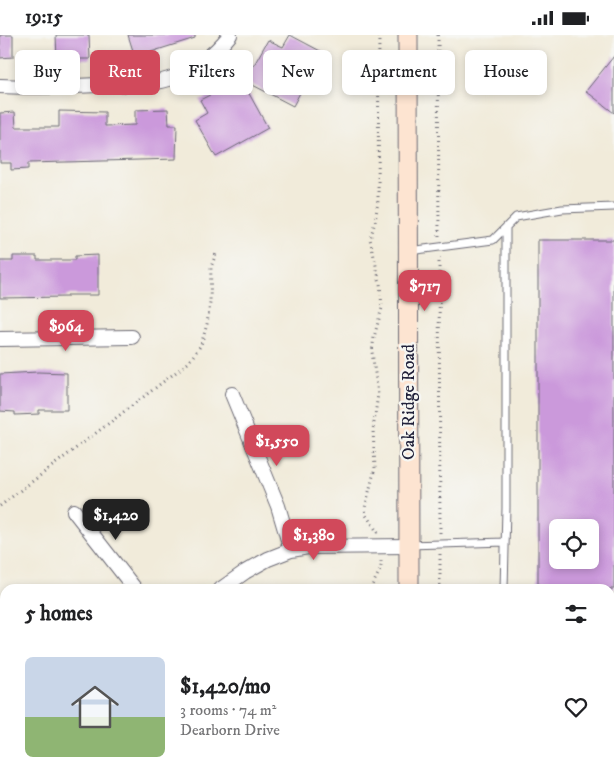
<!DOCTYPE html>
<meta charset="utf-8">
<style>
body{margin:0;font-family:"IM FELL DW Pica",serif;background:#f6f6f6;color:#202124;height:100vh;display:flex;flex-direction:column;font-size:19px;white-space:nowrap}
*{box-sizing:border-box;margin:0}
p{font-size:16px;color:#757577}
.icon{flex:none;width:28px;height:28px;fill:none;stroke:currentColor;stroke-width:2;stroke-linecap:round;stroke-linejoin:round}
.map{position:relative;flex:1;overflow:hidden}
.sheet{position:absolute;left:0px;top:549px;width:615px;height:196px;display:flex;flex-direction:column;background:#fff;border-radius:15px 15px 0 0;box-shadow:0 2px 8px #0003}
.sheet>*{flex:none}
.hud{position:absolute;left:15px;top:15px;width:585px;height:45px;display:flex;gap:10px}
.buttons{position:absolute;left:549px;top:484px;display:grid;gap:10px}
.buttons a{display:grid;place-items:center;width:50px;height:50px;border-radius:8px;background:#fff;box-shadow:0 2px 8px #0003;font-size:25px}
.price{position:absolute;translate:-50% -42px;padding:0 11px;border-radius:10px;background:#d1495b;color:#fff;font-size:16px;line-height:32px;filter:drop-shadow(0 1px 2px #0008)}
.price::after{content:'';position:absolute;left:50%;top:30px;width:15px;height:11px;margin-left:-8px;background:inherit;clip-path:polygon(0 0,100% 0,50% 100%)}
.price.active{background:#222;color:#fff}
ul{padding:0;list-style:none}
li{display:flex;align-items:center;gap:15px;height:125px;padding:0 25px}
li+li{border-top:1px solid #e0e0e0}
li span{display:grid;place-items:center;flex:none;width:140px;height:100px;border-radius:8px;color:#555}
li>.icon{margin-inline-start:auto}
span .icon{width:60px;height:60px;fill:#fffc;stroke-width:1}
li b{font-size:21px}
h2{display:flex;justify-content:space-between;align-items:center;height:60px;padding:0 25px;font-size:21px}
.chip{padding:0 18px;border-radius:8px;background:#fff;box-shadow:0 2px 8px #0003;font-size:18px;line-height:45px}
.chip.active{background:#d1495b;color:#fff}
.status{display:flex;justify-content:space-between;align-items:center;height:35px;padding:0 25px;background:#fff;direction:ltr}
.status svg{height:14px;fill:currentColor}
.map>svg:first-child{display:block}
</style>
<div class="status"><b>19:15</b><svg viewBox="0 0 49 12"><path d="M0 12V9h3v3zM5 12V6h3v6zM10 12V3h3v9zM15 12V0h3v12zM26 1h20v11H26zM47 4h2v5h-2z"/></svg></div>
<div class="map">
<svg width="614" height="744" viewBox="0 0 614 744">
<rect width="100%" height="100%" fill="#f6f6f2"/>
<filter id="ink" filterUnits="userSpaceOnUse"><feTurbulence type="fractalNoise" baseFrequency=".02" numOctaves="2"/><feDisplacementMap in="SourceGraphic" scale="10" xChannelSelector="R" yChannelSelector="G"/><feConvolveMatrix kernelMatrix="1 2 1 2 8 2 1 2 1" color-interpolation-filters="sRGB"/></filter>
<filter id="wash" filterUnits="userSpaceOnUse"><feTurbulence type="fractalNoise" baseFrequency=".0096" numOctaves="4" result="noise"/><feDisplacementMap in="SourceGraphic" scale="20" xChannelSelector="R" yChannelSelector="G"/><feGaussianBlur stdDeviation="1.12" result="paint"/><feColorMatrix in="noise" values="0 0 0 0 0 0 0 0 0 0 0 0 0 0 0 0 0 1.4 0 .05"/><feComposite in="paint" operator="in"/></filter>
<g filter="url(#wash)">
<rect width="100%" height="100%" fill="#f1ebda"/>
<g id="blocks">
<path fill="#cb99db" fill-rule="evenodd" d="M0,0h13v22l-13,1z
M56,0h33l1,24h-33z
M128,0h67v3l-60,19z
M290,0l34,18 -7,13 -5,-3 -14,23 4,3 -9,17 -48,-25 23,-41 15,7z
M614,21v57l-28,-22z
M241,44l27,49 -52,29 -21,-37 12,-7 -7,-13z
M168,74l1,16h8l-1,34 -148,4v6l-17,1v-7h-11v-50l15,-1 1,15h43v-16l46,1v14l30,-1v-15z
M538,205h76v349h-76zM558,492h32v33h-32z
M98,220v40h-31v2l-67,1v-37h13v-5h24v4h38v-4z
M38,337l29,1v37h-28v4l-24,1v-3l-15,-1v-37z"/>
</g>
</g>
<g filter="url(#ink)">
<use href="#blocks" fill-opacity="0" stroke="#6a6873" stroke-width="1"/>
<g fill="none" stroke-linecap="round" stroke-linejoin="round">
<defs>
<path id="lane" d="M409,216l84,-11 23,-23 46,-8 52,-2
M409,510l96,-3
M504,554l2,-81v-281
M610,622h4
M490,744v-4"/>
<path id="street" d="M0,51c33,2 67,0 100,-1 22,-1 47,1 69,-6 24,-8 45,-24 61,-44
M0,304l132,-2
M232,359l46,112 13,44
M74,476l61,78
M221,554l24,-17 23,-13 23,-9 17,-3 101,-1
M0,653l5,6
M0,724l5,-4
M240,740v4"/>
<path id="secondary" d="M408,0l1,554
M408,744v-4"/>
</defs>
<use href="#lane" stroke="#6a6873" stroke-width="9"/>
<use href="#street" stroke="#6a6873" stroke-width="16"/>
<use href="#secondary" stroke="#6a6873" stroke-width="21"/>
<path stroke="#6a6873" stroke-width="3" stroke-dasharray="1 4" stroke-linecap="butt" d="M438,0l1,201
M439,222l1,276
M0,471l188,-143 13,-18 6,-21 3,-21 1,-36 6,-16
M378,498l-12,-18 -1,-7 10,-40 -2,-38 5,-36 -6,-42 2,-15 8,-29 -2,-25 -10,-44 5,-17 3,-21 1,-166
M440,519v35
M370,554l11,-20v-8
M369,740l1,4"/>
<use href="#lane" stroke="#fff" stroke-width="7"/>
<use href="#street" stroke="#fff" stroke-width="14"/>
<use href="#secondary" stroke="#fde4d1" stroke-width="19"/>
</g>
</g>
<g text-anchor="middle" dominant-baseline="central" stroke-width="4.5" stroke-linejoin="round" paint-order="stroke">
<g font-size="18" fill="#22223b" stroke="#f6f6f2">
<text transform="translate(409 367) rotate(-90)">Oak Ridge Road</text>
</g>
</g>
</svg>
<div class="buttons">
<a><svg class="icon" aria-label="locate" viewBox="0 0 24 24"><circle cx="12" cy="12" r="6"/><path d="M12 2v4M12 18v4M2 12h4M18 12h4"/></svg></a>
</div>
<b class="price" style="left:425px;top:277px">$717</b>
<b class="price" style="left:66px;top:317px">$964</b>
<b class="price" style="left:277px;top:432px">$1,550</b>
<b class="price active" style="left:116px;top:506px">$1,420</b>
<b class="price" style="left:314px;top:526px">$1,380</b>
<div class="hud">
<a class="chip">Buy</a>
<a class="chip active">Rent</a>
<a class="chip">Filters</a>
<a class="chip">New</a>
<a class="chip">Apartment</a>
<a class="chip">House</a>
</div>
<section class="sheet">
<h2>5 homes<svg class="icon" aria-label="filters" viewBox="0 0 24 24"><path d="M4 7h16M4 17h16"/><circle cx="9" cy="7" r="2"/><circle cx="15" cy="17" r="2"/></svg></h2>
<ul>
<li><span style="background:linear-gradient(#c9d6e8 60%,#8fb573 0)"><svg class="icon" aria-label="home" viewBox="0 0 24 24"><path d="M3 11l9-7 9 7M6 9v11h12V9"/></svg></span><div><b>$1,420/mo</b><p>3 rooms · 74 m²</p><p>Dearborn Drive</p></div><svg class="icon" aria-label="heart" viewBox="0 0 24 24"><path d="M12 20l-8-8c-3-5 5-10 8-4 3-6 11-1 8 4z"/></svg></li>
</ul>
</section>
</div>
